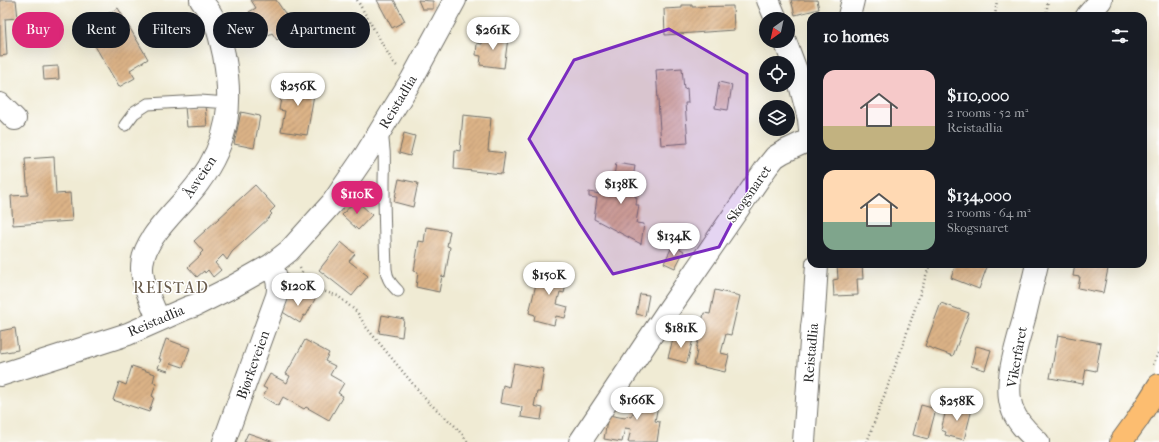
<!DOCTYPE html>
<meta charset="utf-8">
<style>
body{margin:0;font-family:"IM FELL French Canon",serif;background:#20242c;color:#f1f3f6;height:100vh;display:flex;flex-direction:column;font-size:15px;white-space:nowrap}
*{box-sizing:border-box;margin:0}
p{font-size:13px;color:#9ea1a6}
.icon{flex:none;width:22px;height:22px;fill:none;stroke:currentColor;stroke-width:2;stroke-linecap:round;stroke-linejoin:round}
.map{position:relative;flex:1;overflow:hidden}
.panel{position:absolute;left:807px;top:12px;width:340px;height:256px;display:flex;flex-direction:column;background:#171b24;border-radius:12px;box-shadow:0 4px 16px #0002}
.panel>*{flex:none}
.banner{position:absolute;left:12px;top:12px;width:380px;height:36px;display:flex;gap:8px}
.needle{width:26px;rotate:213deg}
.buttons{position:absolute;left:759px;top:12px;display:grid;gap:8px}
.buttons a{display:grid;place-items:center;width:36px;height:36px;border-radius:50%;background:#171b24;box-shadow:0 4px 16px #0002;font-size:20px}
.price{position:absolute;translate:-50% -34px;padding:0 9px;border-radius:14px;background:#fff;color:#222;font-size:13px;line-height:26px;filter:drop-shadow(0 1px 2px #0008)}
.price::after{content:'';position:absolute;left:50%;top:24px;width:12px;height:9px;margin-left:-6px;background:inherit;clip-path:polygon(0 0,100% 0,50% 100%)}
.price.current{background:#db2777;color:#fff}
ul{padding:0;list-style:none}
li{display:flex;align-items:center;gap:12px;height:100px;padding:0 16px}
li span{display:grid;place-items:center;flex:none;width:112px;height:80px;border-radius:12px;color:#555}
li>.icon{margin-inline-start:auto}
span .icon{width:48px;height:48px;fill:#fffc;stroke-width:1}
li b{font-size:17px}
h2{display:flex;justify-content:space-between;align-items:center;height:48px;padding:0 16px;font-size:17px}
.chip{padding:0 14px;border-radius:18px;background:#171b24;box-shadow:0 4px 16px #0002;font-size:14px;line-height:36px}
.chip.current{background:#db2777;color:#fff}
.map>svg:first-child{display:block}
</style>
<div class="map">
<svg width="1159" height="442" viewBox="0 0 1159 442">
<defs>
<pattern id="building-hatch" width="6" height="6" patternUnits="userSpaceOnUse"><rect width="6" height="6" fill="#dcb387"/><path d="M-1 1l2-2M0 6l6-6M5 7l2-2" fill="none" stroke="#b3926f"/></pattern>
</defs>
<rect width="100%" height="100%" fill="#fff"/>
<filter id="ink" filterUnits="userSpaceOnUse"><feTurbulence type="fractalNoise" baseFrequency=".025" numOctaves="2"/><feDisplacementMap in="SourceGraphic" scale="8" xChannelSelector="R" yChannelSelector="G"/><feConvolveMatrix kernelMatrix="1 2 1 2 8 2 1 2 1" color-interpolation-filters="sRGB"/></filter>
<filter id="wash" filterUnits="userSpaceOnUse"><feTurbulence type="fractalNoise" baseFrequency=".012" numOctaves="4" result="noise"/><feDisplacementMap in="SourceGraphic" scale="16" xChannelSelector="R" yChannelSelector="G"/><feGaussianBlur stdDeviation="0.9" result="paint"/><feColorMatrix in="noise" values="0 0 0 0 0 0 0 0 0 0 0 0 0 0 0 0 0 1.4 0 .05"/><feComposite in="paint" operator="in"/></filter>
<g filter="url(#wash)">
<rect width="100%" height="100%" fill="#f0ebd4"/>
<g id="blocks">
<path fill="url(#building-hatch)" d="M0,0h16l2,18 -13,1 2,36 -7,1z
M251,0h25l19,28 -18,12 -5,-7 -7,4 -16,-25 7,-4z
M377,0h17l11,21 -13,7z
M418,0l15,1v8h-11z
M791,0h26l2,9 -24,6z
M682,5h10v2l41,-1 1,24 -69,5 -1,-26 18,-1z
M118,8l30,51 -18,11 5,8 -16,9 -35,-60z
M483,35l25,3 -4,30 -24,-3 1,-9 -5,-1 1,-12 5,1z
M58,66l1,13 -15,1 -1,-13z
M682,68l2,21 3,-1 1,15h-3l3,40 -27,2 -5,-75z
M292,78l24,5 -9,52 -26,-4 4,-20 -6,-1 2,-12 7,1z
M719,82l13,3 -4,25 -13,-2z
M205,105l2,21 -20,1 -2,-20z
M241,112l19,4 -6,32 -20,-4z
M463,115l28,3 -3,33 17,2 -3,21 -48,-5 1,-19 5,1z
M404,133l11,3 -5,20 -11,-3z
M54,157l2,37 14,-1 2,28 -59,4 -2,-29 17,-1 -3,-36z
M616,163l19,3 -2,12h5l-3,19h2l-1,8h3l-3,18 8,1 -3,20 -47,-25 3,-21 -8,-1v-5l22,4z
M399,179l19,4 -5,24 -19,-5z
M255,185l20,22 -5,5 2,2 -2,2v1l-38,35 -5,8 -4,-5 -8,8 6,7 -8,7 -5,-7 -3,3 -1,-2 -7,6 -9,-10 13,-12 -1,-1 3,-3 -9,-10z
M356,200l16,15 -14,15 -16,-15z
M426,227l24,4 -3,15 3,1 -5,30 -3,-1 -3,16 -23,-5 2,-15 -4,-1 5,-30 5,1z
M341,242l14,12 -6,7 19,15 -16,20 -33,-26z
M673,245l11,6 -9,17 -11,-5z
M837,264h25l1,15h-6l1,16 -24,1 -1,-16 5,-1z
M956,264h32l-9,25 -28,-11z
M1075,264h34l-6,29 -25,-5 2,-11 -7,-1z
M541,268l5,1 1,-1 22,5 -5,20 -4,-1 -3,12 11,3 -3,11 -9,-2 -2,9 -20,-5 1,-5 -6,-2 8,-33 6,2 1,-3 -5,-1z
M715,290l25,6 -9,39 -5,-1 -5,19 8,2 -4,17 -31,-7 3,-14 -1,-1 8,-37 6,1z
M302,292l13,7 -9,17 -2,-1 -4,8 -19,-12 7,-14 9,4z
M640,294l9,1 -4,21 -9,-2z
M941,303l28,10 -16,43 -28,-10z
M382,315l22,4 -2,18 -23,-4z
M15,328l3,22 -18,3v-22z
M674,335l19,4 -6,24 -19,-5z
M1058,335l43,8 -5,28 -10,-2 -3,15 -33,-6z
M166,339l24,9 -7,19 -12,-4 -3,8 -10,-3 3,-9h-2z
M305,340l24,13 -4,8 10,5 -5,9 14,8 -6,10 5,3 -14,24 -23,-13 -2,2 -21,-12 -5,9 -15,-9 4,-8 -4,-2 7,-13 17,9 3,-7 -4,-2z
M976,346l15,4 -6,20 -14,-4z
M514,363l30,6 -4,23h-3l-3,14 9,2 -2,12 -20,-3 1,-10 -22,-4 3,-18 6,2z
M132,366l23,8 -2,8 3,2 -4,12 2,1 -5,15 -36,-12 6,-18 7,3z
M638,390l22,5 -5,26 5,1 -3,20h-29l3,-13 -6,-1 -3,14 -18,-3 4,-24 17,3 1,-2 5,1 1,-3h1z
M954,404l18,5 -8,31 -19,-5 1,-3 -5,-2 5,-20 6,2z
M921,405l15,4 -8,30 -15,-4z
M248,433l26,9h-30z"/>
</g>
</g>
<g filter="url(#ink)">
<use href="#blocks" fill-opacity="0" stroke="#706e66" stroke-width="1"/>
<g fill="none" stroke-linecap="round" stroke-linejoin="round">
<defs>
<path id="lane" d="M125,125l9,-12 14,-9 52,-3 28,2
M381,130c5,19 3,37 3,55 0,28 1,56 2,84 1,10 5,15 12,22"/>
<path id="street" d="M768,0l8,19
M849,16l4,-16
M1087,16l14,-16
M785,41l12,32 12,46 2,23
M0,104l15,15
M1037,264c-4,17 -8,34 -12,51 -7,27 -23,70 -12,96 5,13 16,22 25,31
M159,320c-6,-13 -17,-37 -17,-51 -1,-32 40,-62 57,-87 30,-41 34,-78 25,-127 -3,-12 -5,-26 -11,-37 -3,-7 -8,-12 -12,-18
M0,375l128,-41 59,-26 9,-3 36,-18 39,-22 18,-14 44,-49 33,-48 46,-75 43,-79
M224,442l53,-146c3,-12 -1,-20 -6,-31
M580,442l87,-130 100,-145 8,-10 8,-5 28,-13
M804,442l8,-115 2,-15 3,-48"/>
<path id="primary" d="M1121,442l16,-22 22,-35"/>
</defs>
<use href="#lane" stroke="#706e66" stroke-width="13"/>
<use href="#street" stroke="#706e66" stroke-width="24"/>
<use href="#primary" stroke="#706e66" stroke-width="24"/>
<path stroke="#706e66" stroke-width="2.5" stroke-dasharray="1 3" stroke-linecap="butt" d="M357,0l36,62 4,4
M995,16l2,-16
M1046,16l2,-16
M300,268l6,12 17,11 15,5 19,16 9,15 61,74 28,25 13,16
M1153,365l6,-14
M867,442l33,-89 30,-89"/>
<use href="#lane" stroke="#fff" stroke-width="11"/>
<use href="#street" stroke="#fff" stroke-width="22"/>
<use href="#primary" stroke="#fcbd6f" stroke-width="22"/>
</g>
</g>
<path fill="#7b2cbf" fill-opacity="0.2" stroke="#7b2cbf" stroke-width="3" stroke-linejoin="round" d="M669,29l78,45v119l-28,54 -106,27 -33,-50 -51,-85 45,-79z"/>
<g text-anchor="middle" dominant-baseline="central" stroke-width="3" stroke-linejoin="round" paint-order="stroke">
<g font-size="14" fill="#2b2b2b" stroke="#fff">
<text transform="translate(398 102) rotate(-59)">Reistadlia</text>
<text transform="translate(200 177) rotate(-56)">Åsveien</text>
<text transform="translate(749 194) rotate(-55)">Skogsnaret</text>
<text transform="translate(156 321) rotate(-23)">Reistadlia</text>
<text transform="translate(811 353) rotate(-85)">Reistadlia</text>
<text transform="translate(1017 357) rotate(-80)">Vikerfaret</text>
<text transform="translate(253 365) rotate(-70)">Bjørkeveien</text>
</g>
<g font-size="16" letter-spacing="1" fill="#695b4b" stroke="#fff">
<text x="171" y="287">REISTAD</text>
</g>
</g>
</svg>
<div class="buttons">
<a><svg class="needle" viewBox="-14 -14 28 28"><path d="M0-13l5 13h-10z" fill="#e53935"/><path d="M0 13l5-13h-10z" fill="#9ea1a6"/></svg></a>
<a><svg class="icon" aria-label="locate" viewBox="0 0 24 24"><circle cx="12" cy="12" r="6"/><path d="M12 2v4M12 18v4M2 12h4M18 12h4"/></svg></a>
<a><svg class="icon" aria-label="layers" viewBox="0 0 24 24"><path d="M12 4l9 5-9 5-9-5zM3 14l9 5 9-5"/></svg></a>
</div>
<b class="price" style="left:493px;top:51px">$261K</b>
<b class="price" style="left:298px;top:107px">$256K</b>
<b class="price" style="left:621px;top:205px">$138K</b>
<b class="price current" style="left:357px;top:215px">$110K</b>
<b class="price" style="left:674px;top:257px">$134K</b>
<b class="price" style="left:549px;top:296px">$150K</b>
<b class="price" style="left:298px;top:307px">$120K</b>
<b class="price" style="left:681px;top:349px">$181K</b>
<b class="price" style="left:637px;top:421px">$166K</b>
<b class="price" style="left:957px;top:422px">$258K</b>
<div class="banner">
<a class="chip current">Buy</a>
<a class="chip">Rent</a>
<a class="chip">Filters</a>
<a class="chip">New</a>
<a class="chip">Apartment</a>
</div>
<section class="panel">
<h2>10 homes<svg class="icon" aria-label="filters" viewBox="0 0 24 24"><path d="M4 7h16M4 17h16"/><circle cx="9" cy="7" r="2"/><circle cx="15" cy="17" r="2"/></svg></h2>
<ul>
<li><span style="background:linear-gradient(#f6c9c9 70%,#c2b280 0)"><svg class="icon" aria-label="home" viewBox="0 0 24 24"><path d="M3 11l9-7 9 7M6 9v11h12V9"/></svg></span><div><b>$110,000</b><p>2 rooms · 52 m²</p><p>Reistadlia</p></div></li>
<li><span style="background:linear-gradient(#ffd9b3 65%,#7fa58c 0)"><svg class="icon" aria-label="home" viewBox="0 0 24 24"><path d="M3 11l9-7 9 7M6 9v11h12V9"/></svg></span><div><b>$134,000</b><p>2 rooms · 64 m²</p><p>Skogsnaret</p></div></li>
</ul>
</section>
</div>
